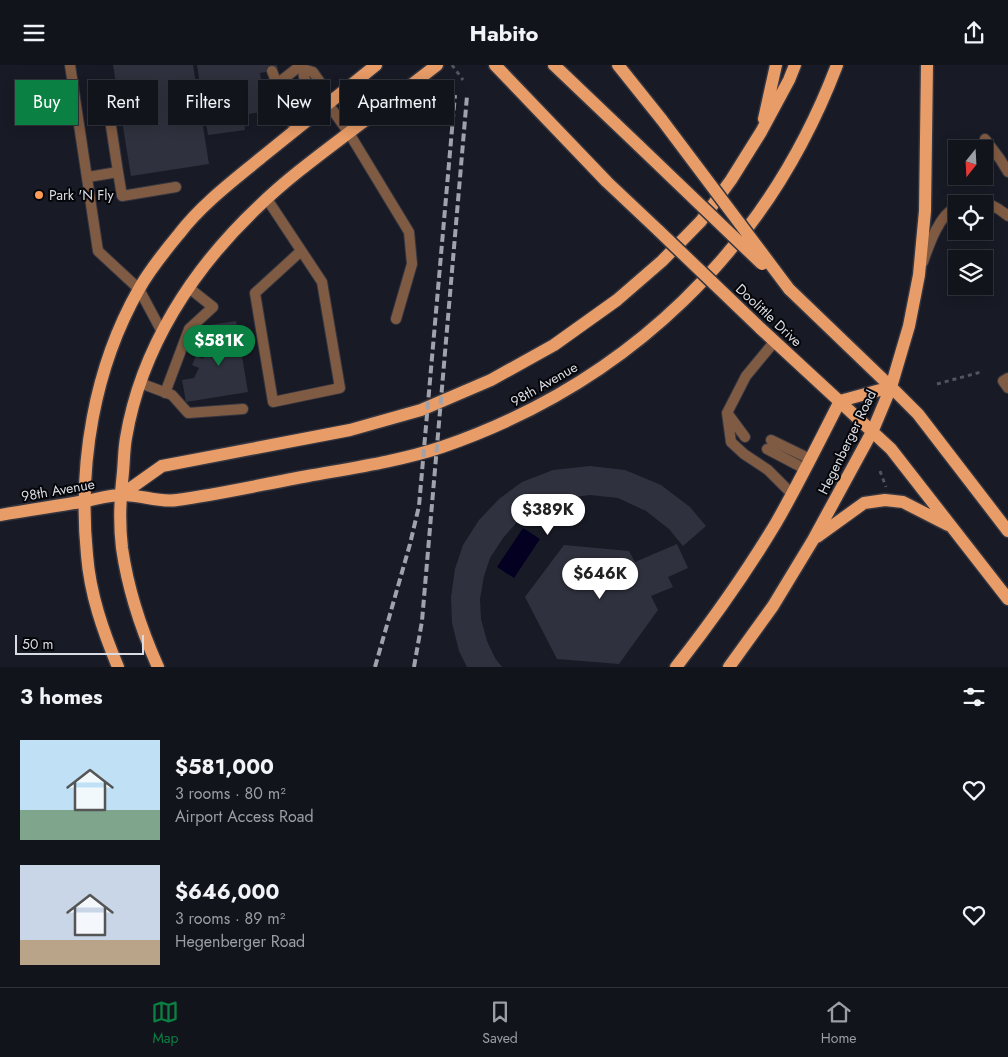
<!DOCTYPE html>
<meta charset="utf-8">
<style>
body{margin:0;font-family:Jost,sans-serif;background:#1b1d25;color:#f1f3f6;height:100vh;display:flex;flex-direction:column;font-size:19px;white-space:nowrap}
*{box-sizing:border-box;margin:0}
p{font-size:16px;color:#9c9ea3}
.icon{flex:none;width:28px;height:28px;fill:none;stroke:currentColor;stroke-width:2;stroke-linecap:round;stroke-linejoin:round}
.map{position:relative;height:602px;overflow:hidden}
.side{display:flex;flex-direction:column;background:#12141c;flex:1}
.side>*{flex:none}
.hud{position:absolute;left:15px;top:15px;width:500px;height:45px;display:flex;gap:10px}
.needle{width:32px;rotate:198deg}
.tools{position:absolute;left:948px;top:75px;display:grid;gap:10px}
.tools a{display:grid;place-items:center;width:45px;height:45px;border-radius:0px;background:#12141c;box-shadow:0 2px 12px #0003,0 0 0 1px #31333b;font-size:25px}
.scale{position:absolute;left:15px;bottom:12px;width:129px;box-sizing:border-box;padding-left:5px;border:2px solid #dadce4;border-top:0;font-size:14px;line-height:18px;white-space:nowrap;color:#dadce4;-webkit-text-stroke:4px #050609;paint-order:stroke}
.price{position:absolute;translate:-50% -42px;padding:0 11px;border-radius:18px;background:#fff;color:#222;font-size:16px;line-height:32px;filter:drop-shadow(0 1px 2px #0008)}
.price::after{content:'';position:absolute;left:50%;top:30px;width:15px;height:11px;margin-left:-8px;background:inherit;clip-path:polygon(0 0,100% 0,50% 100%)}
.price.on{background:#0b8043;color:#fff}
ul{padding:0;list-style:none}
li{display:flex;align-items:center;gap:15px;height:125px;padding:0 20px}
li span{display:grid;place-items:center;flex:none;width:140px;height:100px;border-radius:0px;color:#555}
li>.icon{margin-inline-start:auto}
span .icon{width:60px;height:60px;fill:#fffc;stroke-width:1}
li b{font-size:21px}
h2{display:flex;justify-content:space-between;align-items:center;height:60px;padding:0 20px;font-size:21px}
.tag{padding:0 18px;border-radius:0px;background:#12141c;box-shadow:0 2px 12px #0003,0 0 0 1px #31333b;font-size:18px;line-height:45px}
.tag.on{background:#0b8043;color:#fff}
header{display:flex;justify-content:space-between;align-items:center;height:65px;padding:0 20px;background:#12141c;font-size:22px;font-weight:700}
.menu{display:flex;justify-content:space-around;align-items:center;height:70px;border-top:1px solid #31333b;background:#12141c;font-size:14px;color:#9c9ea3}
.menu a{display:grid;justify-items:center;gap:2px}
.menu .on{color:#0b8043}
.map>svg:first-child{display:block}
</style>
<header><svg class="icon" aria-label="menu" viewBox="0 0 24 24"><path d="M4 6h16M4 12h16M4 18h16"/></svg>Habito<svg class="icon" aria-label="share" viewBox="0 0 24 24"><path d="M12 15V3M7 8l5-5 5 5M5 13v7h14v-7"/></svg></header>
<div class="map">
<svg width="1008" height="602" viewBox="0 0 1008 602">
<rect width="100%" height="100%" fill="#181a25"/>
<path fill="#030021" d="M523,463l17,11 -26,39 -17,-11z"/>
<path fill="#2f323e" d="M113,0h80l16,99 -78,12z
M197,0h80l1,5 -18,3 6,38 -23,4 2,15 -37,5z
M236,256l12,71 -62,10 -4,-22 12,-2 5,-10 -7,-3 4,-9 7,3 10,-20 -3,-14z
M590,401l35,4 36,15 29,22 16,19 -23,20 -14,-17 -23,-18 -28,-13 -28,-3 -30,4 -24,9 -18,13 -15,17 -13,20 -6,18 -4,23 1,20 6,22 8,17 7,9h-35l-8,-16 -7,-28 -1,-26 4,-28 8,-24 16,-25 20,-21 23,-17 31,-12z
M677,479l11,24 -20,9 5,10 -22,9 7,14 -39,54 -62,-5 -32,-62 39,-52 65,6 6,11z"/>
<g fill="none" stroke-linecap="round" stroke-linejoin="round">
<defs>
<path id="lane" d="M70,0l28,186 41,38 23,43
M301,0c3,5 2,7 3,12 2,8 10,13 17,17
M303,4l10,3 7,10 1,12 28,39 60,99 3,32 -16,55
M272,6l5,13
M107,35l11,72
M295,65l-18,-46 24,-19
M88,112l30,-5 4,24 54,-9
M267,134l55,83 18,106 -67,14 -18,-109 46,-42
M775,276l-29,35 -19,37 4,29 13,12 24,16 23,23
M1008,313l-5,3 5,7
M140,318l32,12 16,18 55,-4
M165,328l24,-64 24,-22 -24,-19
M728,349l17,23
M771,375l39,19
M767,384l38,20"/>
<path id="street" d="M985,74l15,20 8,13
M964,139c16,-7 31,1 44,12
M923,197c6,-17 16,-47 33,-55"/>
<path id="primary" d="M495,0l112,117 52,49
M554,0l85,81
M618,0l44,55
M764,54l12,-54
M789,224l102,98 27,27 90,117
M760,263l131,121 117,150
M121,430l41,-29 188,-36 71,-20 70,-30 63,-35 63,-45 45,-39 39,-40 30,-41 30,-48 28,-52 6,-15
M0,450c29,-5 57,-9 86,-14 11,-2 23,-6 35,-6 18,-1 38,8 56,5 44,-6 87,-16 131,-24 44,-8 92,-15 134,-29 186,-64 325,-198 395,-382
M817,472l47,-34 21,-3 18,2 45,23
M118,602c-15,-36 -28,-73 -31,-112 -9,-91 7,-187 52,-266 11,-20 26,-38 40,-55 23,-30 54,-53 83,-77 38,-31 76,-61 114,-92
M158,602c-17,-38 -30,-77 -36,-119 -3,-25 -2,-51 1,-76 1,-11 1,-23 3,-34 15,-90 67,-170 133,-232 31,-30 66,-55 100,-81 27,-20 52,-40 78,-60
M676,602c36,-46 70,-94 100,-144 23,-40 43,-81 64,-122l51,-14
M729,602l44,-61 40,-66 60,-110 18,-43 18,-61 10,-51 6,-64 2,-146"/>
</defs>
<use href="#lane" stroke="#333540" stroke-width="12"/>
<use href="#street" stroke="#333540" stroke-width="12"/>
<use href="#primary" stroke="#333540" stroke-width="15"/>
<path stroke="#52545e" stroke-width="3" stroke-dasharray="4 4" stroke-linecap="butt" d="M452,0l11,15
M937,319l44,-12
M880,406l6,16"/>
<use href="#lane" stroke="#805b43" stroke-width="10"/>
<use href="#street" stroke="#805b43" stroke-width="10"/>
<use href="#primary" stroke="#e89c67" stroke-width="12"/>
<path stroke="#a1a3ac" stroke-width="4" stroke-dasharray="8 4" stroke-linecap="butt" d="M375,602l35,-123 9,-38 36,-411
M414,602l8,-46 45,-525"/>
<defs>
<path id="primary-bridge" d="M662,55l127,169
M639,81l123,118
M659,166l101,97"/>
</defs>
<use href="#primary-bridge" stroke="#333540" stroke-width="15" stroke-linecap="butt"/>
<use href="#primary-bridge" stroke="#e89c67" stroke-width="12"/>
</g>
<circle fill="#fd9c56" stroke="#050609" stroke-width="2" cx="39" cy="130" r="5"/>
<g text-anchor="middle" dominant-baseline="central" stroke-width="4" stroke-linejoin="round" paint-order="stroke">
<g font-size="14" fill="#dadce4" stroke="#050609" text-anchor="start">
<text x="49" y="130">Park 'N Fly</text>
</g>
<g font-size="14" fill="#dadce4" stroke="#050609">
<text transform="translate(769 250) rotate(43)">Doolittle Drive</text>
<text transform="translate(544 319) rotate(-30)">98th Avenue</text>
<text transform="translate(847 377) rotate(-64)">Hegenberger Road</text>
<text transform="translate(58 425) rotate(-10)">98th Avenue</text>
</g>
</g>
</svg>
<div class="tools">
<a><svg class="needle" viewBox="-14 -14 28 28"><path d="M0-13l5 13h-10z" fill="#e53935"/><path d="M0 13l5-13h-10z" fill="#9c9ea3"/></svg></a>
<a><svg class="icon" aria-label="locate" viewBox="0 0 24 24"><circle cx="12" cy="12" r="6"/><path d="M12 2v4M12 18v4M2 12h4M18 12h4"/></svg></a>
<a><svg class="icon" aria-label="layers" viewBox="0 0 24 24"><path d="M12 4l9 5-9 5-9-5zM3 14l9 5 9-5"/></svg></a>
</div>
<div class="scale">50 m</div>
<b class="price on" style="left:219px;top:302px">$581K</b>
<b class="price" style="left:548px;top:471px">$389K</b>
<b class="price" style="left:600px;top:535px">$646K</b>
<div class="hud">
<a class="tag on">Buy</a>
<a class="tag">Rent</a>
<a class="tag">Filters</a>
<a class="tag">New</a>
<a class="tag">Apartment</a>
</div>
</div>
<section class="side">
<h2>3 homes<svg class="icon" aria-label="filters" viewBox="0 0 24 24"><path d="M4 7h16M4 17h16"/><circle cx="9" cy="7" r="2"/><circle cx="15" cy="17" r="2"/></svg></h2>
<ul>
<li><span style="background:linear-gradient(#bfe0f5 70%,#7fa58c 0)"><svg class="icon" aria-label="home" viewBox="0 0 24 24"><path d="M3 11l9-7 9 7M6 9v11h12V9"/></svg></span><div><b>$581,000</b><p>3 rooms · 80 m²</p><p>Airport Access Road</p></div><svg class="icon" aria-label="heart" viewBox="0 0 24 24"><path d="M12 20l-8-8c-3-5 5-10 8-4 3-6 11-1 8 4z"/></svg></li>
<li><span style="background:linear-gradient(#c9d6e8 75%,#b9a48a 0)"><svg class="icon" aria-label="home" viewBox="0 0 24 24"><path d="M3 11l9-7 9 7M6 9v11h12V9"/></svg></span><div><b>$646,000</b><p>3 rooms · 89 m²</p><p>Hegenberger Road</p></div><svg class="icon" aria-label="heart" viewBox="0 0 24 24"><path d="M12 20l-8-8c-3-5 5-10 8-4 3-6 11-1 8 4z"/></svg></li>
</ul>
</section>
<nav class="menu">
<a class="on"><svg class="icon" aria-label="map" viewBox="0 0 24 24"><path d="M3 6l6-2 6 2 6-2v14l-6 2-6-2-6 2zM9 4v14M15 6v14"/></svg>Map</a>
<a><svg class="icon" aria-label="saved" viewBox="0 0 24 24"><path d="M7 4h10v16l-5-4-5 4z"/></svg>Saved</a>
<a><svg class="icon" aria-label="home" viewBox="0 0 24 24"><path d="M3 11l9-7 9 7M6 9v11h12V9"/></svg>Home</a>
</nav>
